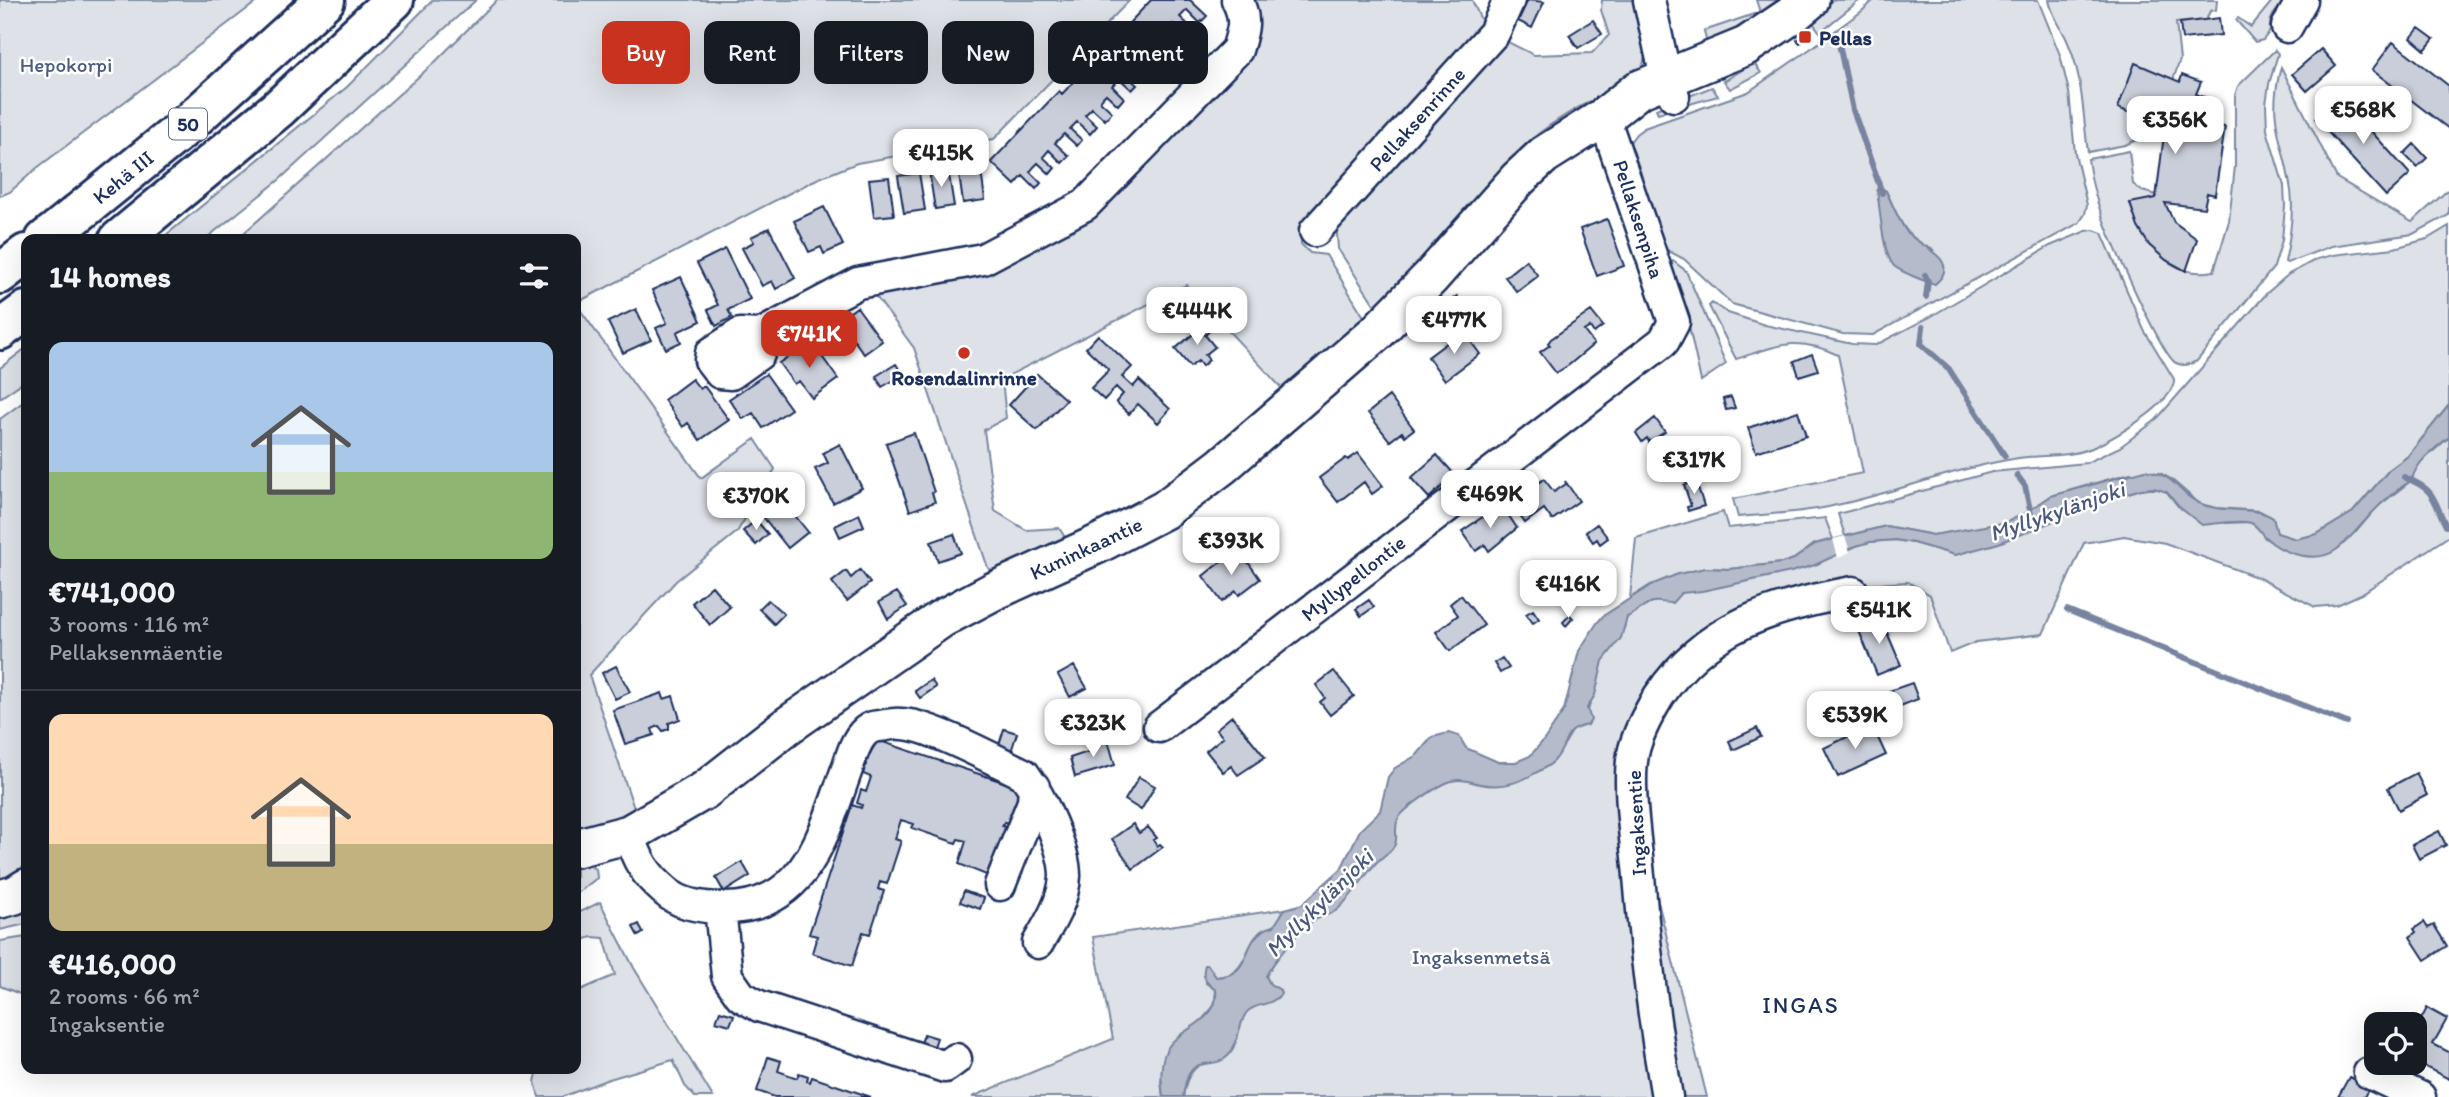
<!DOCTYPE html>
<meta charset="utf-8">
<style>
body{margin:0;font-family:Itim,sans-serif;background:#20242c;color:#f1f3f6;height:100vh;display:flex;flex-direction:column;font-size:26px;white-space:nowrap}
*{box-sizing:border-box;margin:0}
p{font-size:23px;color:#9ea1a6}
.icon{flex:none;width:38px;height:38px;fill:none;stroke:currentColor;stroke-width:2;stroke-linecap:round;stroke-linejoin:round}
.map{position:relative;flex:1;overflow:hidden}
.sheet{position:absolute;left:21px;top:234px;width:560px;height:840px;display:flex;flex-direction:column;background:#171b24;border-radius:14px;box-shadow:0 7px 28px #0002}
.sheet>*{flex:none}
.guide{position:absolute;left:602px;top:21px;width:665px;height:63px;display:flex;gap:14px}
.tools{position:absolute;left:2364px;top:1012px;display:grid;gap:14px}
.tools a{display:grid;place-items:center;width:63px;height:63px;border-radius:14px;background:#171b24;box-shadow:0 7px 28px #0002;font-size:35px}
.price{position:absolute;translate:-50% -60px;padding:0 16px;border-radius:14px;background:#fff;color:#222;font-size:23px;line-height:46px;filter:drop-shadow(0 2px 4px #0008)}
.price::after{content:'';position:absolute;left:50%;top:42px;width:21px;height:16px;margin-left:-10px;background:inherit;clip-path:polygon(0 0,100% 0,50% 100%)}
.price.active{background:#c8321e;color:#fff}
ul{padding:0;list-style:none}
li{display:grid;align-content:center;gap:14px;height:371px;padding:0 28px}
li+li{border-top:2px solid #363941}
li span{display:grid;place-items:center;height:217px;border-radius:14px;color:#555}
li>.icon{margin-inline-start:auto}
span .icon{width:126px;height:126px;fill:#fffc;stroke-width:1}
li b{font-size:30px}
h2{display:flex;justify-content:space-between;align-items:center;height:84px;padding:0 28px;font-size:30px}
.tag{padding:0 24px;border-radius:14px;background:#171b24;box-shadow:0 7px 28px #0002;font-size:24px;line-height:63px}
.tag.active{background:#c8321e;color:#fff}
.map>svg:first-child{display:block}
</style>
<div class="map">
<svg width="2449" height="1097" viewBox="0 0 2449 1097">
<rect width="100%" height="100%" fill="#fff"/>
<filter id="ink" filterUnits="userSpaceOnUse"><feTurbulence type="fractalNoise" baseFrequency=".0143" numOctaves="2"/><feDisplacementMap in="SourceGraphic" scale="14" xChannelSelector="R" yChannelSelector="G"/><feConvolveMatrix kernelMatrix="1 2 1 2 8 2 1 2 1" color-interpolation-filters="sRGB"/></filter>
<g filter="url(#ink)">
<path fill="#dee1e7" stroke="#7c88a2" stroke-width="2" fill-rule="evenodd" d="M0,0h259l-222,168 -27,24 -10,4z
M433,0h43l-197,180 -75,60h-44l187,-153z
M497,0h633l-136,139 -137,24 -40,16 -241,124v-63h-340l199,-178z
M1247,0h225l14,31 -185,205v8l9,9 16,2 43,70 -81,70 -102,-110 -184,94 4,39 -22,12 11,81 31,19 33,-2 11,17 -69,30 -13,-7 -74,-220 -42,-57 107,-20 239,-184 37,-45 3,-18z
M1602,0h40l9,52 -5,2 -5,17 -7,7c-39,21 -82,40 -113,71l3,4 -142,163 -44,-67 -2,-28 162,-184 36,18 58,-2 17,-18 -8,-25z
M1756,0h39l-86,54 -5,-23 56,-19z
M1832,0h28l-40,32 -7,-9z
M1874,0h164l22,55 9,37 6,61 12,52 -2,9 -6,9 -206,112 -30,-1 -111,-30 -48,-45 -21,-11 -33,-106 6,-8 8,-6 104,-36 65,-45 49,-36zM1880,187l6,4c15,30 15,43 47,59l-40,14 -6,-11 -10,-63z
M2049,0h168l-1,10 -6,1 -4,9 -30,3 4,37 -7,20 -38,-16 -17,44 27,11 -6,20 -14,6 -37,7c-5,-35 -5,-74 -19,-107 -6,-16 -17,-28 -20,-45z
M2273,0h13c-9,10 -18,17 -16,31l-7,9 -8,2 -19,-22 2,-2 13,9z
M2275,50l3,4 -9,30 -3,20 1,26 17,56 1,20 -3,34 -8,27 -77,94c-7,3 -13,6 -21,2 -14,-6 -70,-134 -77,-156 -5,-15 -9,-32 -11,-48l41,-8 4,33 9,7 15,4 -1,3 -26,6c12,37 40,76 84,67l15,-50 6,-55v-71l3,-9z
M1754,63l7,10 -31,16 -6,-8z
M2281,67l56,111 75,44 37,-33v26l-36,19 -82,12 -44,17 -2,-1c5,-23 9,-47 6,-71 -7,-50 -25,-70 -10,-124z
M1712,87l6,9 -60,17 -2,-4z
M2449,226v179l-41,51 -19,14 -36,42 -36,22 -21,5 -20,-6 -3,-15 -13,-7 -43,-3 -17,-4 -29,-25 -11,-6h-30l-79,23 -26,18 -18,8 -33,7 -41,6 -47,-9 -41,10 -7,-22 154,-42 94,-9 34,-16 36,-27 111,-127 22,-19 28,-15 16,-4 61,-7 33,-9z
M2094,230l8,3 42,97 30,49c2,24 -62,60 -82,69 -25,10 -53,6 -79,11 -62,10 -123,36 -185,48 -29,6 -61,7 -90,10l-5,-18 130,-26 -25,-118c-43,-20 -60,-9 -102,4l-27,-53 3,-3 16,10 37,12 87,19 24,1 54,-28 120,-71 36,-15z
M1673,261l13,10 40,93 -25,17 -12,-54 -18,-64z
M576,304l125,174 54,-39 20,30 -38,63 -61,49 -87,94 49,145 -62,15z
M26,348v32l-26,18v-30z
M26,400v173l-2,1 2,31v264l-26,14v-464z
M2449,437v99l-88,58 -24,11 -22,2 -56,-29 -94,-35 -41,-7 -40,7 -41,91 -67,8 -26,11 -20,-58 -22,-13 -50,3 -85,19 -141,126 9,104 66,263h-524c4,-32 19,-34 45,-46l16,-37 21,-31 1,-7 16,-30 109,-126 56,-44 62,4 56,-37 9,-15 10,-2 18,-67 22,-31 3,-11 26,-15 23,-8 142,-31 38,-17 14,-4 25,-2 18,3 42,12 65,-20 76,-32 45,-14h20l6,3 11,14 48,17 24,-1 8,6 7,10 13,8 78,-14 20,-24 36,-28 2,-9 5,-7z
M1723,512l5,16 97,-10 8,21 -18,5 -21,15 -12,4 -53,6 -24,-1 -54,17 -21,13 6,-60z
M588,865l8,4 1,9 -21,16v-27z
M26,897v27l-26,6v-21z
M600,902l34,66 79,129h-18l-10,-11 -12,-26 -67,20 -44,17h-23l-4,-15 3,-13h38v-77l39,-17 -11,-37 -12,-1 -16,5v-28z
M1285,909c-5,5 -4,10 -9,15 -4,4 -10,3 -15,7 -18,16 -13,45 -45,46l-6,-8 -4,14 10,7 -2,16 -14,16 -39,59 2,16h-191l141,-58 -20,-102z
M26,937v58l-1,1 -25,-10v-45z"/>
<path fill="#b5bbca" stroke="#77839f" stroke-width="2" d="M1880,187l6,4c6,13 12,28 20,40 9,14 59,28 29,53 -9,-2 -34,-12 -41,-18 -12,-13 -14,-58 -17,-77z
M2449,405v32c-14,12 -33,24 -37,43 -13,8 -28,20 -38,31 -13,13 -23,28 -38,39 -20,14 -53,4 -70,-12 -5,-4 -8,-12 -15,-15 -11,-4 -37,1 -49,2l-24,-19 -11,-14 -13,-4 -13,1 -45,14 -97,40 -44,12 -42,-12 -18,-3 -25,2 -14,4 -41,19 -24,7 -89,19 -21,2 -9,10c-6,0 -13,-2 -19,-1 -10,2 -16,12 -26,15l-6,21 -18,23 -8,34 -8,13 4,12 -3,5c-27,5 -18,18 -34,36 -6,6 -15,10 -22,14 -16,9 -33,13 -52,9 -13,-3 -22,-7 -36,0 -10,5 -41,25 -46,35 -5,10 2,22 -6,30 -5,5 -11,9 -16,14 -13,14 -23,33 -38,46 -8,7 -19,7 -28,14 -14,11 -36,38 -44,53l4,8 10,6 1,4c-11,13 -22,8 -33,17 -8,6 -9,32 -19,44 -18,19 -40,-8 -46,42h-20c-2,-14 -3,-31 2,-44 10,-26 55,-29 51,-63 -10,-7 -15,-12 -11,-25h3l8,12c41,-1 21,-42 58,-51l11,-17 17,-5 39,-35 19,-39 20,-19 8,-34 7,-9 22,-13 15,-18 17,-4 10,3 7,12 32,14h18l14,-6 14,-16 20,-30 15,-59 18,-28 6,-7 48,-31 27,-11 27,-6 24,1 53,-6 12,-4 21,-15 71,-18 47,9 74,-13 17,-8 27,-18 94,-26c33,6 30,21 54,33 24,12 52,1 74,15l4,15 19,6 21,-5 36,-22 36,-42 19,-14z"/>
<path fill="#fff" d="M1845,536l5,16 -12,6 -5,-19z"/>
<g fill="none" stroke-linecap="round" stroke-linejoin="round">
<path stroke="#77839f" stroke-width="6" d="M1838,39l15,71 29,83
M1925,275l3,6 -2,16
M1923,327l-2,17 28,25 56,87
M2017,475l8,11 6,29
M2404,477c32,13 28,20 42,49
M2067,610l280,113"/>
</g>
<path fill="#caceda" stroke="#1b2f5e" stroke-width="2" d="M1151,0h39l17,16 -7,7 -13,-13 -7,7 15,14 -7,7 -15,-14 -7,8 14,13 -7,7 -14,-13 -7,7 14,12 -7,6 -13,-12 -8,7 13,12 -5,6 -12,-12 -9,9 12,11 -5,5 -13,-12 -7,8 12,12 -6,7 -12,-11 -3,3 -3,4 12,11 -7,8 -13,-12 -7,7 12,11 -7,8 -13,-12 -7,7 12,11 -5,6 -13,-12 -9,9 14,13 -7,7 -13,-13 -6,7 12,11 -5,6 -12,-11 -4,4 -4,5 11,11 -5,6 -13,-13 -8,9 -24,-23 68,-71 3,3z
M1528,0l16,2 -12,26 -14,-7z
M2219,18l2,17 -39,4 -2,-16z
M1593,20l9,14 -24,14 -9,-13z
M2419,28l15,11 -9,11 -14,-12z
M1810,30l3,4 -13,9 -3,-3z
M2393,42l56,44v43l-77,-59z
M2321,49l15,17 -29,25 -15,-17z
M2135,63l45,19 2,-7 19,7 -5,12 21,8 -3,23 11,2 -10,68 -8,-2 -3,15 -39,-5 9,19 23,17 -11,32 -20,-11 -17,-15 -11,-18 -8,-24 26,-5 8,-63 -22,-8 3,-8 -27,-11z
M2366,93l13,13 -10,10 -13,-14z
M2340,97l70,77 -24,22 -70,-77z
M2414,144l13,14 -10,9 -13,-13z
M980,163l5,37 -22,3 -5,-36z
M948,169l6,37 -19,3 -6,-38z
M919,173l6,37 -21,3 -6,-37z
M889,177l5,38 -20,2 -5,-38z
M824,207l19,38 -19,9 -3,-7 -12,5 -15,-31z
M1607,219l17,47 -27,10 -17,-47z
M769,228l26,50 -19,11 -4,-8 -10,5 -20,-38 12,-6 -3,-5z
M725,249l25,50 -22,11 4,7 -16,9 -8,-16 10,-5 -21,-42z
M1526,260l12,16 -21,16 -12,-15z
M681,277l20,44 -24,11 4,10 -15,7 -10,-21 11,-5 -15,-33z
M1457,296l17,23 -8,6 -17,-23z
M857,307l25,34 -18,13 -13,-18 -15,11 -12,-16z
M636,309l15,31 -28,13 -15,-31z
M1591,311l12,15 -9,7 -4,-6 -6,4 10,13 -25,21 -13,8 -16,-21 10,-7 -2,-2 3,-4z
M1209,321l5,6 -9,8 10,12 -10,8 4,5 -7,6 -4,-5 -8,6 -15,-18z
M1463,331l17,23 -35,26 -17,-23z
M1098,335l34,32 -10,10 11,10 6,-7 31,29 -12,14 -20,-19 -9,10 -13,-12 7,-8 -7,-7 -12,13 -13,-12 18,-18 -23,-22z
M811,341l27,38 -26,19 -13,-17 -5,3 -15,-21z
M1812,354l6,16 -19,6 -5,-15z
M896,364l7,11 -21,12 -6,-11z
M766,374l25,35 -28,19 -10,-15 -10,6 -14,-20z
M1037,374l29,26 -29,30 -28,-25z
M692,379l8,10 4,-3 25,34 -29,20 -12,-17 -5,4 -19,-27z
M1389,396l25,33 -9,7 -3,-4 -12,9 -22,-28z
M1731,397l4,11 -9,2 -3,-11z
M1798,411l8,25 -50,16 -8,-24z
M1655,418l10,14 -16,10 -2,-4 -5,4 -6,-9z
M914,433l20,59 -2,1 3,9 -25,9 -24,-68z
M840,444l22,44 -29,15 -18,-34 13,-6 -5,-10z
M1358,453l25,33 -11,8 -8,-12 -26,20 -19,-24 27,-20 2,2z
M1437,455l18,20 -26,23 -18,-20z
M1544,479l10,13 12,-8 -1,-3 14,20 -27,19 -8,-11 -19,14 -15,-21 13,-8 2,2 6,-4 -2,-3z
M1696,481l8,25 -16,5 -1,-4 4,-1 -7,-21z
M780,497l28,35 -20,16 -28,-35z
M1503,507l14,21 -28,23 -4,-6 -9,6 -14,-20 25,-17 1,3z
M859,514l5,12 -24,11 -5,-11z
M756,520l12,14 -12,11 -13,-14z
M1597,524l11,14 -8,6 -3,-5 -4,3 -7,-10z
M954,534l7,19 -23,8 -7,-19z
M1243,555l17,24 -21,16 -3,-4 -14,11 -19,-26 25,-20 5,6z
M860,570l10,13 -23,18 -15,-19 14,-11 5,7z
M712,586l18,21 -20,18 -18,-22z
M897,592l10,14 -19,13 -9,-17z
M1461,595l23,30 -34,26 -14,-19 22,-17 -8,-11z
M768,600l16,14 -10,10 -15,-15z
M1369,600l5,7 -13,9 -5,-7z
M1533,610l6,9 -6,4 -7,-9z
M1570,615l3,3 -7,8 -3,-4z
M1880,616l21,49 -24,10 -20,-49z
M1502,658l7,10 -9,5 -6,-10z
M616,666l14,26 -15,7 -13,-26z
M1074,666l13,22 -17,9 -12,-22z
M1334,671l20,25 -24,19 -10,-13 5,-4 -9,-13z
M931,680l5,7 -16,11 -5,-7z
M1912,683l6,16 -25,10 -7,-17z
M662,693l2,6 9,-3 7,23 -11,4v6l-6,2 -4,-5 -7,3 2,6 -29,9 -12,-34z
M1232,716l33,41 -27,18 -7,-9 -8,6 -17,-21 17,-14 -7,-8z
M1872,725l14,30 -48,22 -14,-29z
M1757,728l4,9 -28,13 -4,-9z
M1004,729l13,4 -8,25 -13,-4z
M874,739l147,49 -12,35 -5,-1 -2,4 6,2 -17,49 -32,-13 7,-23 -8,-2 -2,4 -44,-15 2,-4 -13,-4 -6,19 6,2 -14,43 -7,-2 -2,7 6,2 -14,43 -7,-2 -11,34 -40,-13 5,-17 -8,-2 43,-129 9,3 1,-3 -5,-2 4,-13 5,2 5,-15 -8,-3z
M1108,740l7,25 -40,12 -5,-19 21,-7 -2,-5z
M2416,773l11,22 -28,15 -11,-22z
M1139,777l16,9 -14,24 -16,-10z
M1133,824l6,9 9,-6 9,11 -4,2 4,6 3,-2 3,3 -30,22 -21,-30z
M2439,831l7,14 -27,14 -7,-14z
M742,862l8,14 -26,16 -8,-14z
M964,891l20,7 -4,11 -20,-7z
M2424,922l4,6 6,-3 13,21 -22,14 -15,-23 6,-5 -2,-3z
M639,924l4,9 -5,3 -5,-9z
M2427,1008l20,11 -14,25 16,8v27l-34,-17v-31z
M720,1011l14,4 -4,10 -14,-4z
M924,1034l13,4 -7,20 -12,-5z
M2376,1037v25h9l-4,8 -17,-9z
M768,1057l13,4 -3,10 19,7 2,-5 9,3 -1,5 3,1 2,-5 59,20h-96l-18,-6z
M2349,1077l20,11 -5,9h-26z"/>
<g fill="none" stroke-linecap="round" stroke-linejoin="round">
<defs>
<path id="minor" d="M1649,0l17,78 8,18
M2287,27l15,-27
M1315,231l179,-198 15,-33
M760,335l-1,19 -28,20 -11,-1 -10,-13 1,-7 29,-19 20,1 98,-52 125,-24 102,-54 152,-155c6,-19 10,-31 0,-50
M1159,727l505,-386 10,-19 -70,-205
M629,834c8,26 16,40 36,57 15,14 40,17 60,17 82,0 99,-76 122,-139 5,-14 9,-33 23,-41 1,-1 8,-2 10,-2 7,-1 14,-3 21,-2 28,0 95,37 123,50 17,23 41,74 41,102 -1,24 -15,47 -27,67
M1000,885l33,-83 1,-15
M720,908l7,68 14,20 18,10 186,61 11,-8
M2369,1073l51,24
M1667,1097c-13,-73 -22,-147 -28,-221 -3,-34 -12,-89 -6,-122 4,-20 15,-40 26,-58 47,-70 114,-90 194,-104"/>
<path id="major" d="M576,848l53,-14 76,-44 82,-64 154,-107 51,-27 106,-48 66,-34 58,-44 155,-134 54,-55 87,-98 26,-24 60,-38 34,-27 108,-44 46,-31 18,-15
M0,899l15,-4 11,-7"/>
<path id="highway" d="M45,240l136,-110 144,-130
M119,240l160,-132 115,-108
M0,274l26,-20
M0,330l26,-19"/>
</defs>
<use href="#minor" stroke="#1b2f5e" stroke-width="35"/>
<use href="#major" stroke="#1b2f5e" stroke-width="42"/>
<use href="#highway" stroke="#1b2f5e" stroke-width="44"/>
<use href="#minor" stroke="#fff" stroke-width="30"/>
<use href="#major" stroke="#fff" stroke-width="37"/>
<use href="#highway" stroke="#fff" stroke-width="38"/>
</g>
</g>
<g fill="#c8321e" stroke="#fff" stroke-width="2.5">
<rect x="1798" y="30" width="14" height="14" rx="3.5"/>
<circle cx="964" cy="353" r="7"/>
</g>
<g text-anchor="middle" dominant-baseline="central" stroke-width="5" stroke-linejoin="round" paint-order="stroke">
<rect fill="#fff" stroke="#5f6d8e" stroke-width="2" x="169" y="108.5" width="38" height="31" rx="5"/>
<g font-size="19" font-weight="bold" fill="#1b2f5e">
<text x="188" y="124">50</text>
</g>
<g font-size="21" font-weight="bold" fill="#1b2f5e" stroke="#fff" text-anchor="start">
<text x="1819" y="37">Pellas</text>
<text x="964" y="377" text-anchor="middle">Rosendalinrinne</text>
</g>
<g font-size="21" fill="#4c5c80" stroke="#fff">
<text x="66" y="64">Hepokorpi</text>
<text x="1481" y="956">Ingaksenmetsä</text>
</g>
<g font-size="21" fill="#1b2f5e" stroke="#fff">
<text transform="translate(1417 119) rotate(-48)">Pellaksenrinne</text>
<text transform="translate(123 177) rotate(-39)">Kehä III</text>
<text transform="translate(1639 219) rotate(72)">Pellaksenpiha</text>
<text transform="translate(1086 548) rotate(-25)">Kuninkaantie</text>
<text transform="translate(1353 578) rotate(-38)">Myllypellontie</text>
<text transform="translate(1636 823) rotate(-93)">Ingaksentie</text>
</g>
<g font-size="23" font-style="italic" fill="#49597e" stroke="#fff">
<text transform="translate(2057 511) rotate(-19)">Myllykylänjoki</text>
<text transform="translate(1319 903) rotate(-45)">Myllykylänjoki</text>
</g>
<g font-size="23" letter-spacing="2" fill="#1b2f5e" stroke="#fff">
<text x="1801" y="1005">INGAS</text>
</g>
</g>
</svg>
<div class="tools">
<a><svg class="icon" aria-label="locate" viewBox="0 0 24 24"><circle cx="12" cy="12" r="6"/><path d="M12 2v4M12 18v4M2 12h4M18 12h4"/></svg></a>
</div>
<b class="price" style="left:2363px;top:146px">€568K</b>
<b class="price" style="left:2175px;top:156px">€356K</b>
<b class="price" style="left:941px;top:189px">€415K</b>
<b class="price" style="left:1197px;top:347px">€444K</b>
<b class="price" style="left:1454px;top:356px">€477K</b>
<b class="price active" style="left:809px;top:370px">€741K</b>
<b class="price" style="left:1694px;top:496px">€317K</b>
<b class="price" style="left:1490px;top:530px">€469K</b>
<b class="price" style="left:756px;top:532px">€370K</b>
<b class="price" style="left:1231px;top:577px">€393K</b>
<b class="price" style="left:1568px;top:620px">€416K</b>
<b class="price" style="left:1879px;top:646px">€541K</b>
<b class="price" style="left:1855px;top:751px">€539K</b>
<b class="price" style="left:1093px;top:759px">€323K</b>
<div class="guide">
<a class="tag active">Buy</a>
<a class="tag">Rent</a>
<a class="tag">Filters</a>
<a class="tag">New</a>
<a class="tag">Apartment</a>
</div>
<section class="sheet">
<h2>14 homes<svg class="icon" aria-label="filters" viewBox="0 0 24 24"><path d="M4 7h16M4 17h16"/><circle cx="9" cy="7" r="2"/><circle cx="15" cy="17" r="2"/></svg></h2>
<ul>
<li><span style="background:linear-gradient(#a9c7e8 60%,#8fb573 0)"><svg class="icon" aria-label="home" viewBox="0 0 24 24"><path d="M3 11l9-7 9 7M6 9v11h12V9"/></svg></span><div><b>€741,000</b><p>3 rooms · 116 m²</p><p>Pellaksenmäentie</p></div></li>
<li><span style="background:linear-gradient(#ffd9b3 60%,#c2b280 0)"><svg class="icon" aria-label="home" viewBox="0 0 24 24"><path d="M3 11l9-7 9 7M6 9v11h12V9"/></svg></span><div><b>€416,000</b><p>2 rooms · 66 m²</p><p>Ingaksentie</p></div></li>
</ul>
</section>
</div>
